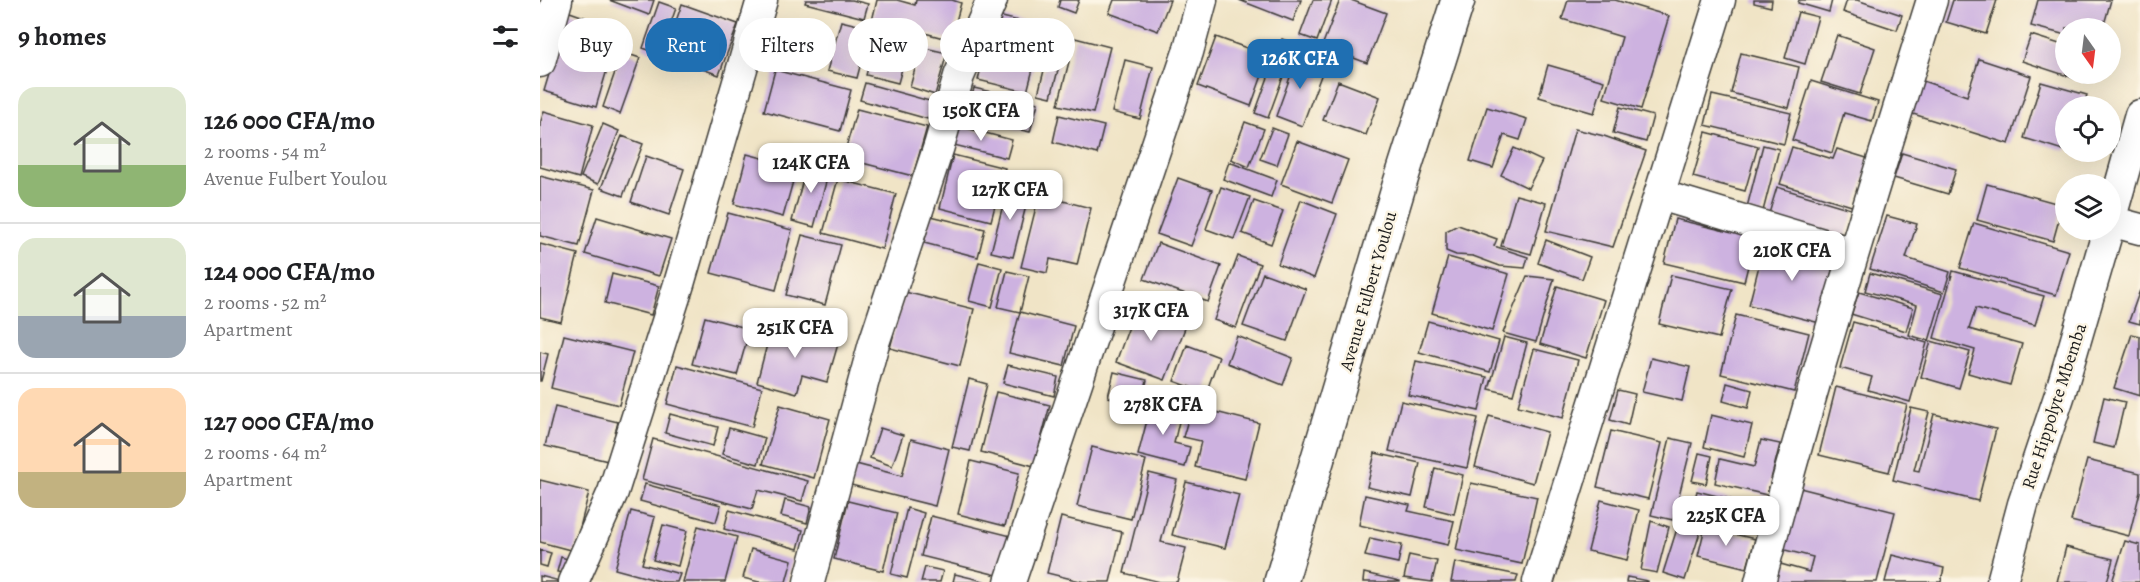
<!DOCTYPE html>
<meta charset="utf-8">
<style>
body{margin:0;font-family:Alegreya,serif;background:#f2f2f2;color:#202124;height:100vh;display:flex;flex-direction:column;font-size:22px;white-space:nowrap}
*{box-sizing:border-box;margin:0}
p{font-size:20px;color:#757577}
.icon{flex:none;width:33px;height:33px;fill:none;stroke:currentColor;stroke-width:2;stroke-linecap:round;stroke-linejoin:round}
.map{position:relative;flex:1;overflow:hidden}
.details{display:flex;flex-direction:column;background:#fff;width:540px}
.details>*{flex:none}
.guide{position:absolute;left:18px;top:18px;width:570px;height:54px;display:flex;gap:12px}
.needle{width:39px;rotate:166deg}
.controls{position:absolute;left:1515px;top:18px;display:grid;gap:12px}
.controls a{display:grid;place-items:center;width:66px;height:66px;border-radius:50%;background:#fff;box-shadow:0 6px 24px #0002;font-size:30px}
.price{position:absolute;translate:-50% -51px;padding:0 14px;border-radius:12px;background:#fff;color:#222;font-size:20px;line-height:39px;filter:drop-shadow(0 2px 3px #0008)}
.price::after{content:'';position:absolute;left:50%;top:36px;width:18px;height:14px;margin-left:-9px;background:inherit;clip-path:polygon(0 0,100% 0,50% 100%)}
.price.current{background:#1f6fb2;color:#fff}
ul{padding:0;list-style:none}
li{display:flex;align-items:center;gap:18px;height:150px;padding:0 18px}
li+li{border-top:2px solid #e0e0e0}
li span{display:grid;place-items:center;flex:none;width:168px;height:120px;border-radius:18px;color:#555}
li>.icon{margin-inline-start:auto}
span .icon{width:72px;height:72px;fill:#fffc;stroke-width:1}
li b{font-size:26px}
h2{display:flex;justify-content:space-between;align-items:center;height:72px;padding:0 18px;font-size:26px}
.pill{padding:0 21px;border-radius:27px;background:#fff;box-shadow:0 6px 24px #0002;font-size:21px;line-height:54px}
.pill.current{background:#1f6fb2;color:#fff}
main{display:flex;flex:1;min-height:0}
.map>svg:first-child{display:block}
</style>
<main>
<section class="details">
<h2>9 homes<svg class="icon" aria-label="filters" viewBox="0 0 24 24"><path d="M4 7h16M4 17h16"/><circle cx="9" cy="7" r="2"/><circle cx="15" cy="17" r="2"/></svg></h2>
<ul>
<li><span style="background:linear-gradient(#dfe7d0 65%,#8fb573 0)"><svg class="icon" aria-label="home" viewBox="0 0 24 24"><path d="M3 11l9-7 9 7M6 9v11h12V9"/></svg></span><div><b>126 000 CFA/mo</b><p>2 rooms · 54 m²</p><p>Avenue Fulbert Youlou</p></div></li>
<li><span style="background:linear-gradient(#dfe7d0 65%,#9aa5b1 0)"><svg class="icon" aria-label="home" viewBox="0 0 24 24"><path d="M3 11l9-7 9 7M6 9v11h12V9"/></svg></span><div><b>124 000 CFA/mo</b><p>2 rooms · 52 m²</p><p>Apartment</p></div></li>
<li><span style="background:linear-gradient(#ffd9b3 70%,#c2b280 0)"><svg class="icon" aria-label="home" viewBox="0 0 24 24"><path d="M3 11l9-7 9 7M6 9v11h12V9"/></svg></span><div><b>127 000 CFA/mo</b><p>2 rooms · 64 m²</p><p>Apartment</p></div></li>
</ul>
</section>
<div class="map">
<svg width="1600" height="582" viewBox="0 0 1600 582">
<rect width="100%" height="100%" fill="#fcf5e5"/>
<filter id="ink" filterUnits="userSpaceOnUse"><feTurbulence type="fractalNoise" baseFrequency=".0167" numOctaves="2"/><feDisplacementMap in="SourceGraphic" scale="12" xChannelSelector="R" yChannelSelector="G"/><feConvolveMatrix kernelMatrix="1 2 1 2 8 2 1 2 1" color-interpolation-filters="sRGB"/></filter>
<filter id="wash" filterUnits="userSpaceOnUse"><feTurbulence type="fractalNoise" baseFrequency=".008" numOctaves="4" result="noise"/><feDisplacementMap in="SourceGraphic" scale="24" xChannelSelector="R" yChannelSelector="G"/><feGaussianBlur stdDeviation="1.35" result="paint"/><feColorMatrix in="noise" values="0 0 0 0 0 0 0 0 0 0 0 0 0 0 0 0 0 1.4 0 .05"/><feComposite in="paint" operator="in"/></filter>
<g filter="url(#wash)">
<rect width="100%" height="100%" fill="#f0e4c6"/>
<g id="blocks">
<path fill="#cdb2e0" d="M69,0h45l-5,15z
M266,0h46l16,4 -4,14 -59,-15z
M337,0h20l18,5 1,-5h36l9,3 -10,37 -34,-9 -2,6 -44,-12z
M520,0h19l-5,13 -16,-6z
M574,0h56l-12,31 -49,-18z
M699,0h62l-8,21z
M773,0h19l-15,41 -17,-6z
M800,0h11l35,13 -19,50 -45,-17z
M1028,0h47l54,16 -28,93 -37,-11 18,-61 -60,-18z
M1214,0h18l-1,7 -17,-4z
M1259,0h33l-3,12 -31,-9z
M1307,0h10l45,15 -5,15 -54,-18z
M1413,0h44l-11,34 -40,-12z
M1498,0h73l-8,28h-37v7l-35,-9z
M119,2l17,6 -16,46 -17,-6z
M142,4l56,20 -19,51 -55,-20z
M27,11l37,13 -7,19 -37,-13z
M1258,12l20,5 -13,47 -20,-6z
M454,15l50,12 -17,65 -49,-12z
M301,21l29,7 -13,50 -30,-7z
M514,31l13,4 -16,62 -13,-3z
M1297,35l38,13 -15,46 -39,-12z
M1491,35l35,11v28h23l-3,8 -64,-21z
M676,37l53,19 -18,50 -53,-20z
M337,38l31,9 -10,36 -32,-8z
M535,38l35,9 -17,66 -35,-8z
M742,39l13,5 -27,74 -13,-5z
M19,41l52,15 -15,51 -52,-16z
M381,47l26,6 -12,42 -25,-8z
M82,52l18,6 -20,56 -17,-7z
M1201,53l58,14 -10,41 -58,-15z
M758,55l27,10 -23,61 -26,-10z
M1439,59l52,17 -22,68 -99,-31 10,-33 47,16z
M585,60l28,7 -13,52 -28,-7z
M1008,65l56,16 -10,32 -55,-16z
M235,70l76,20 -11,41 -76,-20z
M798,81l42,16 -14,38 -43,-15z
M1271,81l67,21 -6,19 -28,-8 -12,40 -40,-13z
M1501,82l46,13 -4,11h-17v45l-42,-13z
M325,83l68,19 -5,17 -68,-19z
M434,88l64,15 -8,29 -63,-15z
M1172,95l79,18 -7,31 -79,-19z
M947,107l40,12 -7,21 -16,-5 -11,33 -23,-7z
M1080,107l33,9 -7,26 -33,-9z
M317,109l70,18 -14,49 -70,-18z
M4,111l49,14 -14,53 -39,-11v-43z
M519,115l45,11 -7,28 -44,-12z
M705,122l19,7 -15,38 -18,-8z
M63,124l16,7 -21,53 -17,-7z
M415,125l57,15 -5,18 -57,-14z
M732,128l16,6 -11,31 -17,-6z
M1035,129l29,7 42,15 -33,96 -67,-16z
M1166,132l52,14 -13,45 -52,-14z
M82,136l21,8 -20,52 -22,-8z
M757,141l51,19 -16,43 -51,-19z
M1223,145l16,4 -17,66 -16,-4z
M1252,147l41,12 4,-10 33,10 -15,48 -75,-23z
M974,148l28,13 -14,27 -27,-13z
M1362,153l54,16 -8,25 -54,-16z
M207,154l50,13 -14,50 -49,-13z
M413,155l52,13 -14,53 -51,-13z
M106,156l38,13 -15,46 -38,-13z
M268,161l22,6 -16,60 -22,-6z
M689,162l48,18 -6,17 -48,-18z
M0,176l54,14 -15,56 -39,-10z
M638,178l34,12 -21,56 -34,-12z
M298,179l58,15 -14,55 -59,-16z
M1447,184l76,21 -10,36 -76,-21z
M468,185l22,5 -17,67 -22,-5z
M681,187l29,10 -16,42 -28,-10z
M1237,187l77,23 -9,30 -77,-23z
M499,195l52,13 -14,57 -27,-6 -3,14 -26,-6z
M976,195l30,8 -15,51 -30,-8z
M761,200l36,14 -23,64 -36,-14z
M714,201l29,10 -12,33 -29,-11z
M188,213l64,17 -16,60 -65,-17z
M391,216l54,13 -7,28 -54,-14z
M1347,216l30,8 -11,34 44,14 -6,20 -74,-23z
M57,217l74,22 -12,37 -74,-22z
M1135,219l80,19 -11,44 -80,-19z
M1434,223l95,28 -13,44 -96,-27z
M918,225l39,14 -3,7 34,11 -3,11 -25,-2 -27,-10 -17,-1 -10,-4v-20z
M262,235l39,10 -16,60 -39,-10z
M1006,240l44,17 -8,22 -44,-16z
M1225,242l70,17 -15,64 -71,-18z
M618,243l63,23 -13,36 -64,-23z
M0,244l38,10 -17,68 -21,-5z
M698,256l22,8 -24,64 -22,-8z
M908,257l61,17 -17,57 -60,-18z
M439,262l23,6 -10,39 -23,-6z
M467,271l22,5 -9,36 54,14 -10,40 -55,-13 11,-41 -22,-5z
M1413,271l91,25 -9,29 -59,-17 -7,21 53,15 -12,41 -42,-12 7,-23 -41,-12z
M723,273l43,16 -19,52 -44,-15z
M1330,273l73,21 -14,47 -20,-6 8,-30 -52,-14z
M72,274l47,12 -8,29 -46,-12z
M1131,275l61,14 -13,49 -60,-14z
M987,276l27,3 -18,63 -33,-9z
M1017,286l47,14 -18,58 -46,-14z
M1600,290v34l-11,-3z
M365,292l69,17 -14,57 -70,-18z
M1319,292l54,16 -7,23 -55,-17z
M597,305l50,18 -22,57 -49,-18z
M1196,315l73,18 -15,59 -73,-18z
M165,317l45,12 -13,46 -45,-11z
M888,321l71,20 -9,31 -71,-20z
M1313,322l74,21 -17,59 -42,-12 4,-13 -32,-9z
M232,326l66,18 -11,38 -25,-7 -5,18 -40,-11z
M1592,334l8,2v60l-26,-8z
M24,335l69,17 -14,53 -68,-17z
M697,336l56,22 -10,27 -56,-22z
M964,337l23,6 -14,52 -24,-6z
M1391,341l39,11 -11,36 -38,-11z
M647,345l32,12 -13,36 -32,-12z
M994,349l44,11 -15,58 -45,-12z
M0,352l8,2 -7,27h-1z
M1111,358l39,9 -8,34 -40,-9z
M876,361l71,16 -8,34 -71,-16z
M137,365l85,23 -10,39 -85,-23z
M468,365l50,12 -4,19 -51,-13z
M574,372l33,8 -6,25 -33,-8z
M429,379l18,5 -17,67 -18,-4z
M1187,383l25,7 -4,18 -25,-7z
M1296,387l71,18 -18,67 -70,-17z
M1078,390l17,4 -7,31 -18,-5z
M456,392l54,13 -16,61 -53,-14z
M1564,397l21,5 -11,46 -21,-5z
M612,401l30,8 -8,34 16,4 -5,20 -47,-12z
M861,401l77,17 -11,50 -78,-17z
M240,405l50,14 -16,59 -51,-14z
M652,406l67,17 -14,56 -50,-12 6,-26 -18,-4z
M15,407l63,15 -10,39 -63,-15z
M1371,408l18,4 -15,58 5,1 15,-57 62,15 -18,72 -85,-21z
M130,414l48,13 -5,19 -48,-13z
M1171,415l41,10 -8,32 -40,-10z
M949,416l58,16 -14,51 -58,-16z
M189,428l36,10 -7,26 -36,-10z
M340,428l23,7 -11,31 -22,-8z
M1071,431l51,12 -14,56 -51,-12z
M1130,438l22,5 -19,77 -22,-5z
M113,439l155,42 -6,20 -44,-11 -6,19 -110,-29z
M371,439l38,10 -14,57 -84,-21 5,-21 46,12z
M1221,440l19,4 -13,51 -52,-12 5,-24 34,8z
M552,447l54,13 -15,59 -54,-13z
M835,453l45,10 -8,34 -45,-10z
M1159,453l13,3 -6,28 -14,-3z
M1547,460l53,13v19l-11,44 -58,-15z
M431,461l48,12 -14,53 -47,-12z
M895,468l28,7 -9,39 -28,-7z
M609,473l28,7 -16,62 25,6 -9,34h-17l-36,-9z
M0,480l49,12 -15,59 -34,-9z
M646,482l53,13 -14,53 -53,-13z
M931,483l66,14 -15,67 -66,-14z
M105,484l76,21 -5,17 -76,-21z
M1256,487l99,25 -18,70h-105l5,-19 32,9 4,-15 -32,-8z
M1157,491l40,10 -6,22 -40,-9z
M825,495l45,10 -2,6 46,10 -6,24 -89,-20z
M245,500l26,7 -4,16 -26,-7z
M1061,500l38,10 -12,50 -39,-9z
M308,501l49,12 -14,58 -49,-12z
M367,508l17,5 -17,65 -16,-4z
M189,510l74,20 -5,19 -74,-20z
M91,511l24,6 -13,47 38,10 -3,8h-14l-48,-13z
M391,516l80,20 -10,40 -80,-20z
M1141,516l22,7 -18,57 -22,-7z
M521,517l61,15 -12,50h-26l-37,-9z
M1111,521l18,6 -12,46 -16,-3z
M123,525l24,6 -9,35 -25,-6z
M158,526l39,11 -12,45h-42z
M1165,527l50,12 -8,29 -49,-12z
M830,538l32,7 -4,18 -33,-7z
M1585,541l15,4v37h-28z
M1526,547l47,12 -6,23h-50z
M211,549l41,11 -6,22h-27l-16,-4z
M0,550l11,3 -4,14 -7,-2z
M869,555l28,6 -5,21 -28,-4z
M1352,555l52,13 -3,14h-56z
M21,557l10,3 -3,14 -11,-2z
M915,562l63,13 -2,7h-65z
M385,567l18,4 -3,11h-19z
M824,573l36,8v1h-37z
M415,574l29,7v1h-31z
M0,576l20,5v1h-20z
M1087,577l21,4v1h-22z"/>
</g>
</g>
<g filter="url(#ink)">
<use href="#blocks" fill-opacity="0" stroke="#3c3a36" stroke-width="1.5"/>
<g fill="none" stroke-linecap="round" stroke-linejoin="round">
<defs>
<path id="street" d="M0,62l17,-62
M1120,195l193,58
M1570,221l30,-106
M1570,221l30,8
M33,582l40,-90 66,-208 83,-284
M269,582l65,-239 65,-197 20,-70 33,-76
M470,582l178,-530 14,-52
M998,582l182,-582
M1220,582c51,-196 112,-389 172,-582
M1462,582l21,-78 37,-110 48,-164"/>
<path id="secondary" d="M741,582l118,-396 59,-186"/>
</defs>
<use href="#street" stroke="#3c3a36" stroke-width="33"/>
<use href="#secondary" stroke="#3c3a36" stroke-width="36"/>
<use href="#street" stroke="#fff" stroke-width="30"/>
<use href="#secondary" stroke="#fff" stroke-width="33"/>
</g>
</g>
<g text-anchor="middle" dominant-baseline="central" stroke-width="5" stroke-linejoin="round" paint-order="stroke">
<g font-size="18" fill="#1c1c1c" stroke="#fcf5e5">
<text transform="translate(828 291) rotate(-74)">Avenue Fulbert Youlou</text>
<text transform="translate(1514 406) rotate(-72)">Rue Hippolyte Mbemba</text>
</g>
</g>
</svg>
<div class="controls">
<a><svg class="needle" viewBox="-14 -14 28 28"><path d="M0-13l5 13h-10z" fill="#e53935"/><path d="M0 13l5-13h-10z" fill="#757577"/></svg></a>
<a><svg class="icon" aria-label="locate" viewBox="0 0 24 24"><circle cx="12" cy="12" r="6"/><path d="M12 2v4M12 18v4M2 12h4M18 12h4"/></svg></a>
<a><svg class="icon" aria-label="layers" viewBox="0 0 24 24"><path d="M12 4l9 5-9 5-9-5zM3 14l9 5 9-5"/></svg></a>
</div>
<b class="price current" style="left:760px;top:90px">126K CFA</b>
<b class="price" style="left:441px;top:142px">150K CFA</b>
<b class="price" style="left:271px;top:194px">124K CFA</b>
<b class="price" style="left:470px;top:221px">127K CFA</b>
<b class="price" style="left:1252px;top:282px">210K CFA</b>
<b class="price" style="left:611px;top:342px">317K CFA</b>
<b class="price" style="left:255px;top:359px">251K CFA</b>
<b class="price" style="left:623px;top:436px">278K CFA</b>
<b class="price" style="left:1186px;top:547px">225K CFA</b>
<div class="guide">
<a class="pill">Buy</a>
<a class="pill current">Rent</a>
<a class="pill">Filters</a>
<a class="pill">New</a>
<a class="pill">Apartment</a>
</div>
</div>
</main>
